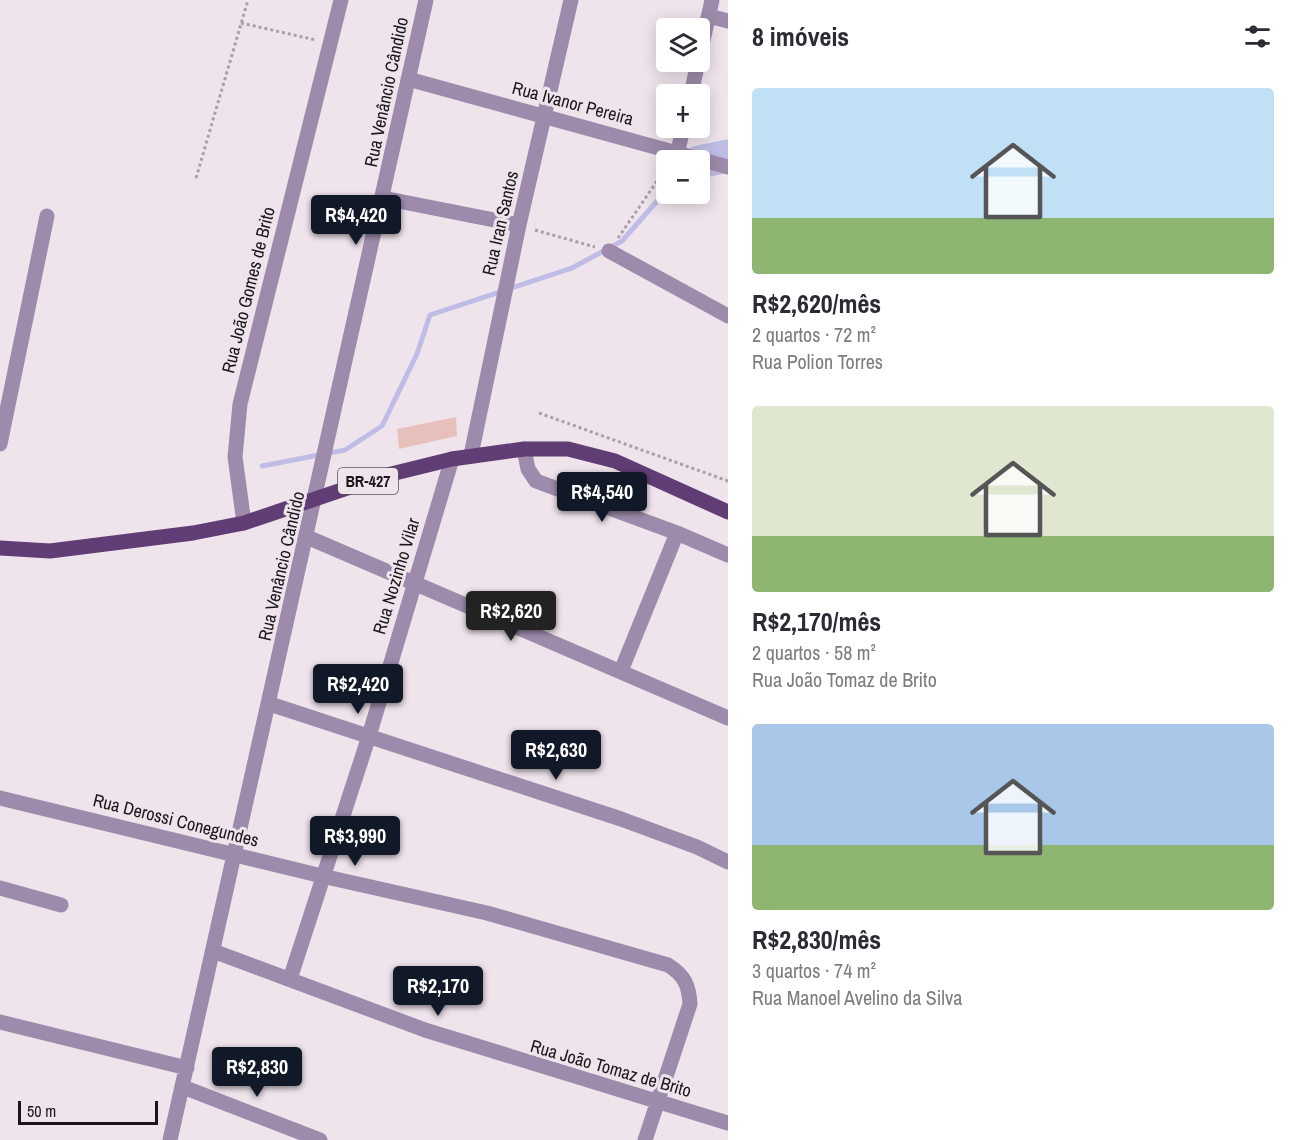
<!DOCTYPE html>
<html lang="pt">
<meta charset="utf-8">
<style>
body{margin:0;font-family:"Archivo Narrow",sans-serif;background:#f2f2f3;color:#2b2b33;height:100vh;display:flex;flex-direction:column;font-size:22px;white-space:nowrap}
*{box-sizing:border-box;margin:0}
p{font-size:20px;color:#7c7c81}
.icon{flex:none;width:33px;height:33px;fill:none;stroke:currentColor;stroke-width:2;stroke-linecap:round;stroke-linejoin:round}
.map{position:relative;flex:1;overflow:hidden}
.side{display:flex;flex-direction:column;background:#fff;width:570px}
.side>*{flex:none}
.controls{position:absolute;left:656px;top:18px;display:grid;gap:12px}
.controls a{display:grid;place-items:center;width:54px;height:54px;border-radius:6px;background:#fff;box-shadow:0 3px 15px #0003;font-size:30px}
.scale{position:absolute;left:18px;bottom:15px;width:140px;box-sizing:border-box;padding-left:6px;border:3px solid #1a1619;border-top:0;font-size:16px;line-height:21px;white-space:nowrap;color:#1a1619;-webkit-text-stroke:4px #f0e4ec;paint-order:stroke}
.price{position:absolute;translate:-50% -51px;padding:0 14px;border-radius:6px;background:#111827;color:#fff;font-size:20px;line-height:39px;filter:drop-shadow(0 2px 3px #0008)}
.price::after{content:'';position:absolute;left:50%;top:36px;width:18px;height:14px;margin-left:-9px;background:inherit;clip-path:polygon(0 0,100% 0,50% 100%)}
.price.active{background:#222;color:#fff}
ul{padding:0;list-style:none}
li{display:grid;align-content:center;gap:12px;height:318px;padding:0 24px}
li span{display:grid;place-items:center;height:186px;border-radius:6px;color:#555}
li>.icon{margin-inline-start:auto}
span .icon{width:108px;height:108px;fill:#fffc;stroke-width:1}
li b{font-size:26px}
h2{display:flex;justify-content:space-between;align-items:center;height:72px;padding:0 24px;font-size:26px}
main{display:flex;flex:1;min-height:0}
.map>svg:first-child{display:block}
</style>
<main>
<div class="map">
<svg width="728" height="1140" viewBox="0 0 728 1140">
<rect width="100%" height="100%" fill="#f0e4ec"/>
<path fill="#e7c0bc" d="M456,417l1,19 -58,13 -2,-20z"/>
<g fill="none" stroke-linecap="round" stroke-linejoin="round">
<path stroke="#bfbde5" stroke-width="5" d="M262,466l83,-16 37,-24 35,-72 13,-39 142,-47 50,-27 44,-50"/>
<path stroke="#bfbde5" stroke-width="33" d="M699,162l29,-6"/>
<path stroke="#a99fa6" stroke-width="3" stroke-dasharray="3 3" stroke-linecap="butt" d="M241,23l75,17
M196,178l52,-178
M535,230l60,17
M618,238l48,-70
M539,413l189,68"/>
<path stroke="#9e8bab" stroke-width="15" d="M709,16l19,5
M699,58l13,-58
M408,79l320,88
M691,94l7,-32
M678,151l5,-23
M383,198l136,27
M609,251l119,65
M0,444l47,-228
M524,449l4,20 8,12 141,52 51,22
M471,455l48,-230 52,-225
M244,523l-9,-66 5,-53 101,-404
M307,537l421,181
M621,671l56,-138
M270,704l351,115 76,28 31,15
M0,798l322,78 165,37 181,52c16,10 21,20 22,39l-45,136
M0,888l61,17
M213,951l212,79 303,93
M290,979l79,-243 83,-277
M0,1022l187,46
M183,1087l137,53
M170,1140l256,-1140"/>
<path stroke="#613d76" stroke-width="15" d="M0,548l50,3 143,-18 51,-10 139,-47 69,-17 72,-10h44l47,12 113,51"/>
</g>
<g text-anchor="middle" dominant-baseline="central" stroke-width="6" stroke-linejoin="round" paint-order="stroke">
<rect fill="#f0e4ec" stroke="#5a5458" stroke-width="1.5" x="338" y="468" width="60" height="26" rx="4.5"/>
<g font-size="16" font-weight="bold" fill="#1a1619">
<text x="368" y="481">BR-427</text>
</g>
<g font-size="18" fill="#1a1619" stroke="#f0e4ec">
<text transform="translate(386 92) rotate(-78)">Rua Venâncio Cândido</text>
<text transform="translate(573 103) rotate(15)">Rua Ivanor Pereira</text>
<text transform="translate(500 223) rotate(-77)">Rua Iran Santos</text>
<text transform="translate(248 290) rotate(-76)">Rua João Gomes de Brito</text>
<text transform="translate(281 566) rotate(-77)">Rua Venâncio Cândido</text>
<text transform="translate(396 576) rotate(-73)">Rua Nozinho Vilar</text>
<text transform="translate(176 820) rotate(14)">Rua Derossi Conegundes</text>
<text transform="translate(611 1068) rotate(16)">Rua João Tomaz de Brito</text>
</g>
</g>
</svg>
<div class="controls">
<a><svg class="icon" aria-label="layers" viewBox="0 0 24 24"><path d="M12 4l9 5-9 5-9-5zM3 14l9 5 9-5"/></svg></a>
<a>+</a>
<a>−</a>
</div>
<div class="scale">50 m</div>
<b class="price" style="left:356px;top:246px">R$4,420</b>
<b class="price" style="left:602px;top:523px">R$4,540</b>
<b class="price active" style="left:511px;top:642px">R$2,620</b>
<b class="price" style="left:358px;top:715px">R$2,420</b>
<b class="price" style="left:556px;top:781px">R$2,630</b>
<b class="price" style="left:355px;top:867px">R$3,990</b>
<b class="price" style="left:438px;top:1017px">R$2,170</b>
<b class="price" style="left:257px;top:1098px">R$2,830</b>
</div>
<section class="side">
<h2>8 imóveis<svg class="icon" aria-label="filters" viewBox="0 0 24 24"><path d="M4 7h16M4 17h16"/><circle cx="9" cy="7" r="2"/><circle cx="15" cy="17" r="2"/></svg></h2>
<ul>
<li><span style="background:linear-gradient(#bfe0f5 70%,#8fb573 0)"><svg class="icon" aria-label="home" viewBox="0 0 24 24"><path d="M3 11l9-7 9 7M6 9v11h12V9"/></svg></span><div><b>R$2,620/mês</b><p>2 quartos · 72 m²</p><p>Rua Polion Torres</p></div></li>
<li><span style="background:linear-gradient(#dfe7d0 70%,#8fb573 0)"><svg class="icon" aria-label="home" viewBox="0 0 24 24"><path d="M3 11l9-7 9 7M6 9v11h12V9"/></svg></span><div><b>R$2,170/mês</b><p>2 quartos · 58 m²</p><p>Rua João Tomaz de Brito</p></div></li>
<li><span style="background:linear-gradient(#a9c7e8 65%,#8fb573 0)"><svg class="icon" aria-label="home" viewBox="0 0 24 24"><path d="M3 11l9-7 9 7M6 9v11h12V9"/></svg></span><div><b>R$2,830/mês</b><p>3 quartos · 74 m²</p><p>Rua Manoel Avelino da Silva</p></div></li>
</ul>
</section>
</main>
